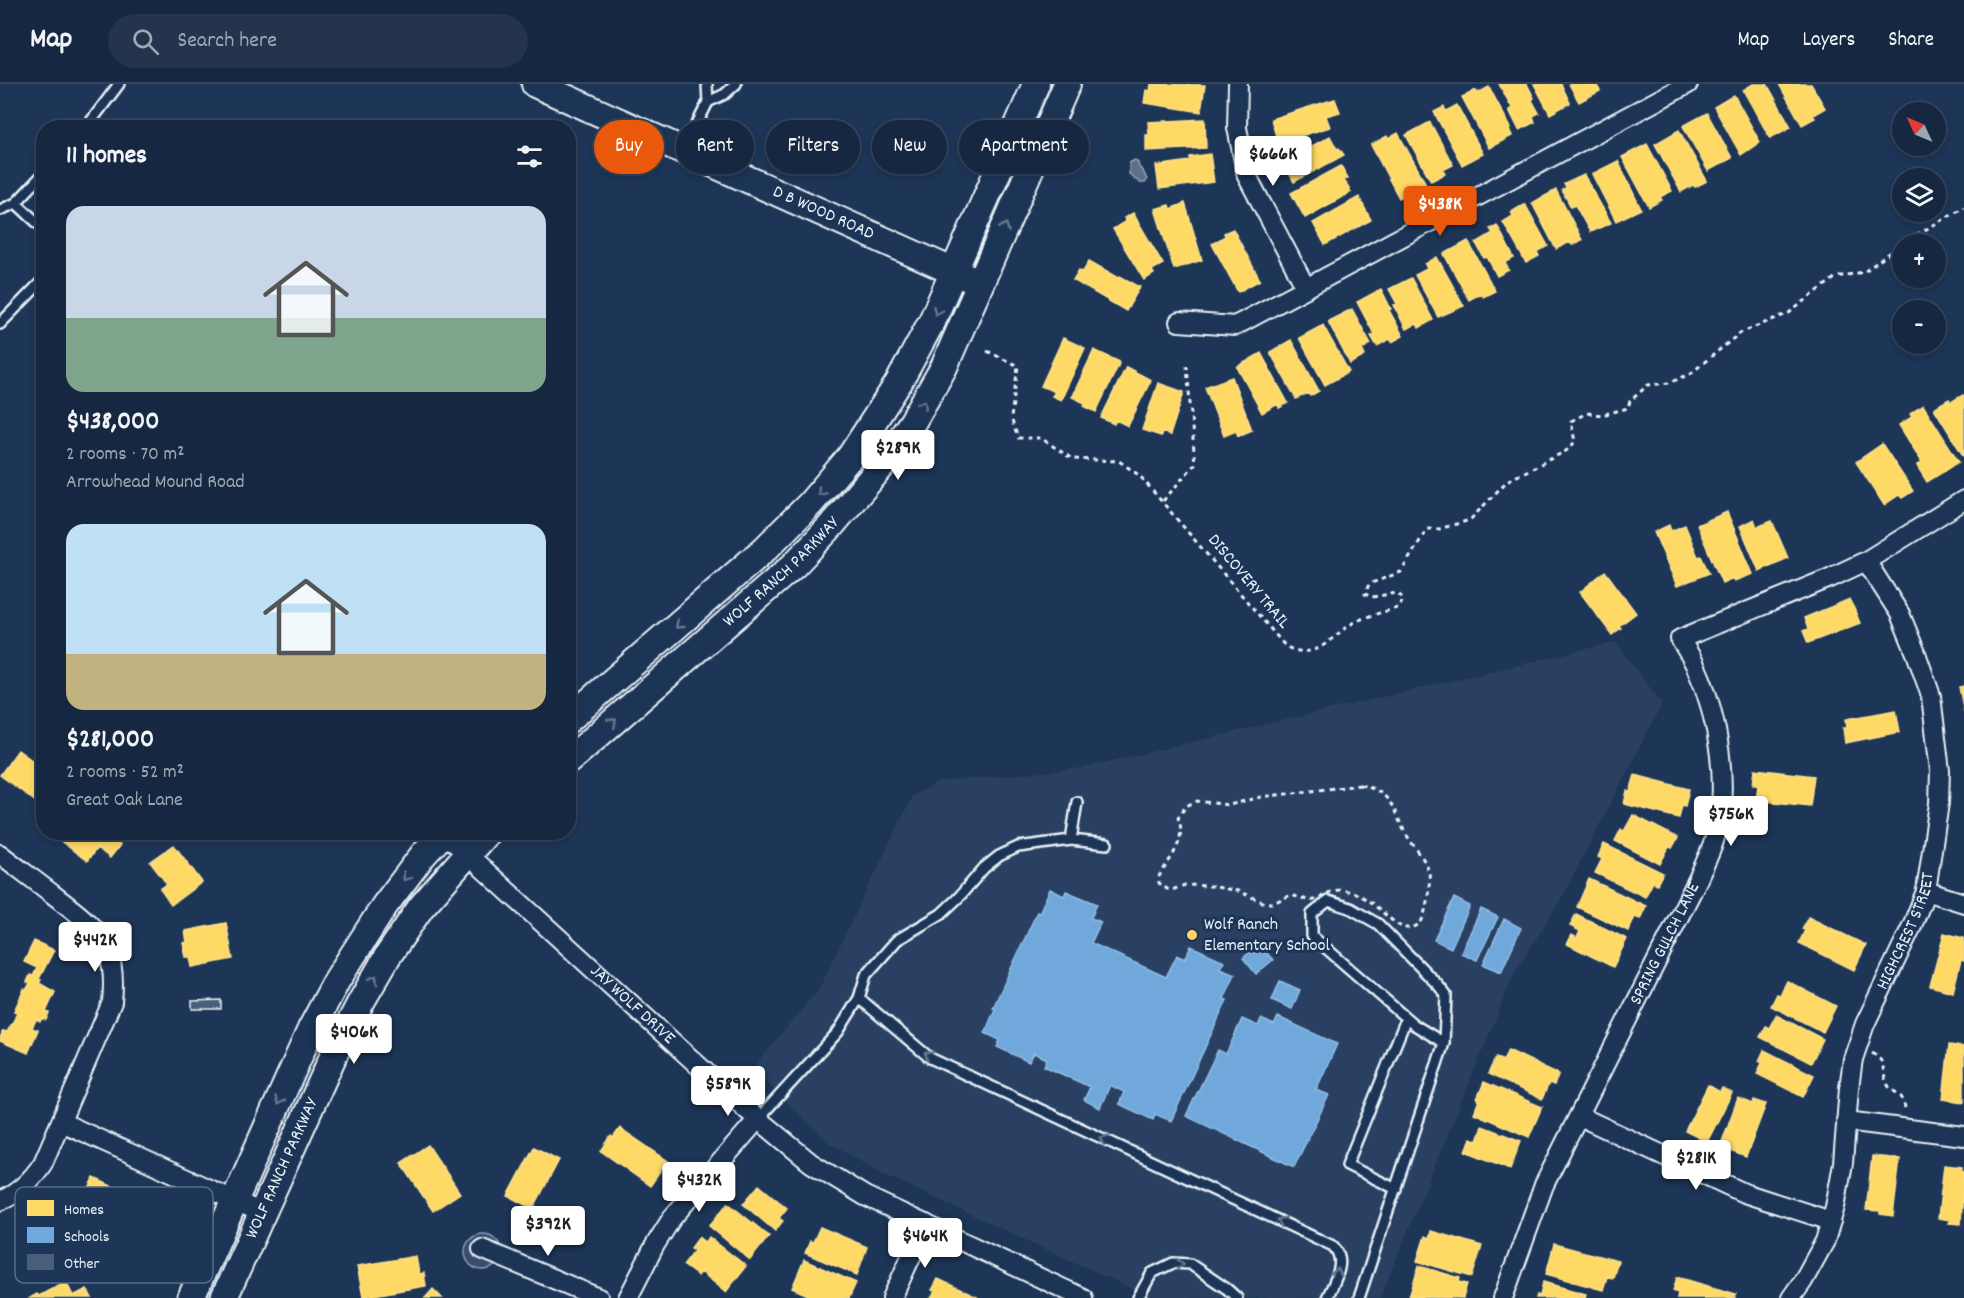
<!DOCTYPE html>
<meta charset="utf-8">
<style>
body{margin:0;font-family:Dekko,sans-serif;background:#23344c;color:#f1f3f6;height:100vh;display:flex;flex-direction:column;font-size:22px;white-space:nowrap}
*{box-sizing:border-box;margin:0}
p{font-size:20px;color:#9ea6b1}
.icon{flex:none;width:33px;height:33px;fill:none;stroke:currentColor;stroke-width:2;stroke-linecap:round;stroke-linejoin:round}
.map{position:relative;flex:1;overflow:hidden}
.side{position:absolute;left:36px;top:36px;width:540px;height:720px;display:flex;flex-direction:column;background:#162841;border-radius:24px;box-shadow:0 3px 9px #0003,0 0 0 2px #35445a}
.side>*{flex:none}
.banner{position:absolute;left:594px;top:36px;width:570px;height:54px;display:flex;gap:12px}
.needle{width:39px;rotate:314deg}
.tools{position:absolute;left:1892px;top:18px;display:grid;gap:12px}
.tools a{display:grid;place-items:center;width:54px;height:54px;border-radius:50%;background:#162841;box-shadow:0 3px 9px #0003,0 0 0 2px #35445a;font-size:30px}
.price{position:absolute;translate:-50% -51px;padding:0 14px;border-radius:6px;background:#fff;color:#222;font-size:20px;line-height:39px;filter:drop-shadow(0 2px 3px #0008)}
.price::after{content:'';position:absolute;left:50%;top:36px;width:18px;height:14px;margin-left:-9px;background:inherit;clip-path:polygon(0 0,100% 0,50% 100%)}
.price.current{background:#ea580c;color:#fff}
ul{padding:0;list-style:none}
li{display:grid;align-content:center;gap:12px;height:318px;padding:0 30px}
li span{display:grid;place-items:center;height:186px;border-radius:18px;color:#555}
li>.icon{margin-inline-start:auto}
span .icon{width:108px;height:108px;fill:#fffc;stroke-width:1}
li b{font-size:26px}
h2{display:flex;justify-content:space-between;align-items:center;height:72px;padding:0 30px;font-size:26px}
.pill{padding:0 21px;border-radius:27px;background:#162841;box-shadow:0 3px 9px #0003,0 0 0 2px #35445a;font-size:21px;line-height:54px}
.pill.current{background:#ea580c;color:#fff}
header{display:flex;align-items:center;gap:36px;box-sizing:border-box;height:84px;padding:0 30px;background:#162841;border-bottom:2px solid #35445a}
header strong{font-size:28px}
nav{display:flex;gap:33px;margin-inline-start:auto;font-size:21px}
.search{width:420px;height:54px;background:#23344c;display:flex;align-items:center;gap:15px;box-sizing:border-box;padding:0 21px;border-radius:33px;color:#9ea6b1;font-size:22px}
.map>svg:first-child{display:block}
</style>
<header>
<strong>Map</strong>
<div class="search"><svg class="icon" aria-label="search" viewBox="0 0 24 24"><circle cx="10" cy="10" r="6"/><path d="M15 15l6 6"/></svg>Search here</div>
<nav><a>Map</a><a>Layers</a><a>Share</a></nav>
</header>
<div class="map">
<svg width="1964" height="1214" viewBox="0 0 1964 1214">
<rect width="100%" height="100%" fill="#1d3557"/>
<filter id="ink" filterUnits="userSpaceOnUse"><feTurbulence type="fractalNoise" baseFrequency=".0167" numOctaves="2"/><feDisplacementMap in="SourceGraphic" scale="12" xChannelSelector="R" yChannelSelector="G"/><feConvolveMatrix kernelMatrix="1 2 1 2 8 2 1 2 1" color-interpolation-filters="sRGB"/></filter>
<g filter="url(#ink)">
<path fill="#2a4162" d="M1616,558l46,62 -101,195 -46,73 -135,326h-228l-265,-122 -59,-34 -76,-73 67,-80 94,-194 26,-13 143,-14z"/>
<path fill="#374d6c" stroke="#909fb2" stroke-width="1.5" d="M465 1168a18 18 0 1 1 36 0a18 18 0 1 1-36 0Z"/>
<path fill="#5d7089" stroke="#95a4b5" stroke-width="1.5" d="M1135,76l3,3 1,4 5,6 3,7 -2,3h-5l-11,-9v-11z"/>
<path fill="#ffd966" stroke="#f8e092" stroke-width="1.5" d="M1151,0l54,1 -4,27 -57,-9 2,-13 4,1z
M1499,0h28l7,14 -2,2 7,13 -6,3 2,6 -16,8 -10,-20 3,-2z
M1534,0h27l9,19 -20,11z
M1569,0h27l4,7 -21,11z
M1753,0h14l24,43 -21,11 -27,-48z
M1779,0h32l14,24 -12,7 2,3 -13,7z
M1489,3l22,41 -2,1 3,7 -23,12 -27,-51 14,-7 2,3z
M1734,11l26,47 -19,13 -27,-48z
M1335,15l5,13 -14,4 4,11 -52,16 -7,-24z
M1457,21l26,49 -21,11 -28,-53 10,-5 2,4z
M1707,29l25,45 -24,13 -25,-45z
M1205,35l1,29 -60,3v-16h3l-1,-13z
M1430,38l23,43 -10,5 2,4 -14,7 -25,-46z
M1679,46l28,51 -12,6 -2,-2 -12,7 -26,-48z
M1398,49l28,51 -27,14 -28,-53 16,-9 1,3z
M1330,52l7,13 2,-1 5,7 -50,27 -11,-20z
M1647,60l25,47 -12,6 2,3 -13,7 -27,-50z
M1210,70l4,28 -55,7 -3,-23 34,-5v-4z
M1618,77l23,48 -25,12 -24,-47z
M1341,82l7,12 -4,2 7,12 -46,26 -14,-25z
M1584,91l27,48 -21,9 -15,-27 -4,2 -9,-17 4,-2 -2,-4z
M1556,106l26,50 -10,5 -2,-3 -14,7 -24,-46z
M1359,113l12,23 -46,25 -12,-22z
M1185,119l17,57 -28,9 -19,-60 14,-4 1,4z
M1525,120l23,42 -11,6 2,4 -13,7 -23,-41 10,-6 -2,-4z
M1133,129l30,51 -11,6 2,4 -10,6 -31,-51 13,-8 -2,-3z
M1497,141l17,33 -9,5 4,7 -12,6 -10,-19 -3,1 -8,-15 17,-10 -3,-4z
M1233,145l27,51 -22,12 -26,-48 13,-8 -1,-3z
M1468,157l27,50 -12,6 -2,-4 -12,7 -25,-46z
M1437,173l27,49 -26,11 -23,-42 12,-6 -2,-5z
M1089,177l30,17 1,-2 20,11 -14,24 -53,-31 6,-10 4,2z
M1411,194l22,42 -14,8 -2,-4 -11,5 -12,-24 3,-1 -8,-15z
M1381,205l10,20 -2,1 14,26 -11,6 -2,-3 -13,7 -6,-10 3,-2 -17,-32z
M1352,225l19,35 -9,5 3,7 -15,8 -22,-43z
M1323,241l26,47 -24,13 -26,-47z
M1063,254l22,10 -24,52 -9,-4 3,-4 -14,-6z
M1291,256l28,51 -9,5 -2,-3 -12,6 -26,-47z
M1094,266l26,12 -24,50 -12,-6 1,-3 -13,-6z
M1261,269l27,50 -9,5 -1,-4 -16,9 -25,-46z
M1126,283l25,13 -23,46 -12,-6 -2,4 -13,-6z
M1232,293l20,53 -14,6 -2,-5 -12,5 -19,-49z
M1158,299l26,9 -14,43 -8,-3 -1,4 -19,-6z
M1963,311l1,1v61l-30,-49 15,-9 2,3z
M1923,321l36,57 -32,20 -10,-16 5,-4 -23,-37 13,-8 -2,-3z
M1882,360l31,47 -11,7 -3,-3 -15,10 -28,-43z
M1727,428l26,62 -19,7 -1,-3 -11,5 -25,-58z
M1754,435l3,8 15,-6 16,37 -29,13 -19,-45z
M1669,441l2,6 14,-6 13,32 3,-1 8,17 -32,13 -23,-54z
M1605,487l31,42 -17,13 2,2 -9,7 -32,-43z
M1850,515l10,24 -52,20 -5,-12 5,-2 -4,-11z
M1964,602v26l-5,-25z
M1896,626l4,22 -55,11 -2,-15h4l-1,-9z
M18,666l26,19v23l-8,10 -36,-27z
M1755,685l59,7 -4,30 -54,-6 2,-15h-5z
M1635,691l54,14 -4,17 -3,-1 -3,13 -55,-14 3,-13 3,1z
M1633,731l45,23 -6,10 -3,-1 -9,17 -45,-23 6,-12 3,2z
M106,748l14,13 -10,13 -13,-10 -10,13 -37,-28z
M1604,760l59,29 -6,11 -4,-2 -8,15 -50,-24 7,-14 -4,-2z
M174,761l28,37 -31,23 -11,-16 7,-5 -17,-22z
M1589,795l57,27 -6,13 -5,-2 -7,14 -51,-24z
M1576,830l51,25 -14,28 -46,-23 5,-9 5,3 3,-7 -10,-5z
M1808,833l58,28 -12,25 -55,-27 6,-13 -3,-1z
M226,839l7,36 -41,8 -2,-10h-4l-3,-14 4,-1 -2,-11z
M1944,849l20,5v23l-3,-1 -8,32 -23,-6z
M34,857l20,9 -15,29 2,1 -2,3 16,9 -9,20 3,1 -3,7 -5,-1 -1,3 -4,-2 -4,8 6,2 -10,23 -28,-12v-3l3,-7 4,1 7,-12 3,-8 -3,-1 10,-22 2,1 4,-7 -3,-1 3,-7 3,1 4,-8 -13,-6z
M1787,897l49,25 -13,26 -52,-26 6,-12 3,1z
M1776,931l47,24 -12,24 -51,-26 6,-11 3,2z
M1949,961l15,2v55l-21,-3z
M1508,966l51,24 -5,11 -5,-2 -7,16 -54,-25 8,-17 7,4z
M1764,966l50,25 -11,22 -46,-23 5,-11 -3,-2z
M1484,998l58,25 -13,30 -55,-24 5,-13 -2,-1z
M1708,1001l12,7 2,-4 10,5 -25,49 -22,-11z
M1738,1014l15,6 1,-4 12,4 -20,53 -26,-10z
M1482,1042l39,15 -11,28 -44,-18 5,-13 6,3z
M620,1044l48,33 -18,25 -49,-35 10,-15 2,2z
M428,1061l32,48 -27,18 -32,-48z
M534,1063l25,13 -26,49 -25,-13z
M1872,1072l28,3 -7,57 -13,-2v-3l-14,-1z
M1944,1081l18,2v5h2l-3,52 -12,-1 1,-3 -12,-2z
M94,1094l48,22 -15,33 -57,-25 7,-16 9,4z
M759,1101l28,23 -8,10 4,3 -8,10 -32,-27z
M728,1119l41,33 -19,24 -41,-34z
M820,1143l47,20 -10,28 -52,-22 5,-12 3,1z
M1431,1147l51,15 -10,31 -55,-16 8,-25 4,2z
M699,1153l7,5 3,-5 37,29 -20,26 -25,-20 -3,4 -15,-11 11,-14 -3,-3z
M1554,1160l64,17 -5,17 -6,-1 -4,13 -57,-16z
M416,1172l3,18 5,-1 2,13 -63,11 -6,-31z
M804,1176l52,23 -7,15h-34l-23,-10z
M1419,1182l41,12 -1,4 8,2 -4,14 -54,-1z
M1677,1193l59,17 -1,4h-58l1,-5 -5,-2z
M938,1195l41,19h-48l4,-7 -3,-1z
M64,1198l3,1 6,13 14,-7 5,9h-62l7,-4 2,2z
M1543,1198l43,12 -1,4h-49l1,-3 3,1z
M433,1205l9,9h-17z"/>
<path fill="#6fa8dc" stroke="#93bee4" stroke-width="1.5" d="M1050,805l14,7 2,-5 31,13 -6,14 10,4 -10,21 75,34 11,-22 8,4 6,-13 33,15 -4,7 15,6 -11,25 3,1 -56,121 -16,-7 -2,6 -34,-16 5,-12 -14,-7 -10,23 -16,-8 6,-13 -46,-21 3,-7 -13,-6 -5,9 -32,-15 3,-7 -15,-7 10,-24 -2,-1 44,-96 2,1z
M1454,814l16,8 -19,42 -17,-8z
M1481,825l17,8 -21,43 -16,-7z
M1504,835l17,9 -20,44 -18,-8z
M1259,860l14,16 -17,14 -13,-16z
M1280,897l20,9 -8,19 -20,-9z
M1278,933l59,27 -21,46 13,5 -35,72 -108,-51 32,-66 8,4 16,-35 16,7 3,-7 13,6z"/>
<path fill="#495e7a" stroke="#e8f1f8" stroke-width="1.5" d="M221,916v9h-29v-8z"/>
<g fill="none" stroke-linecap="round" stroke-linejoin="round">
<defs>
<path id="lane" d="M708,18l17,-8 11,-10
M86,44l33,-44
M685,64l23,-46 -1,-18
M44,89l-28,30 28,26
M0,126l16,-7
M0,240l44,-45
M1071,756l6,-38
M859,914l71,60 403,188c15,15 1,36 -6,52
M758,1035l80,-87 21,-34 7,-23 31,-35 44,-26 17,-16 26,-30 15,-12 19,-9 53,-7 36,4
M1396,1105l-49,-24 59,-146
M1138,1214l14,-25 21,-10 17,1 37,25 10,9
M1359,1214l85,-255 2,-48 -8,-10 -60,-61 -28,-16 -22,-7 -16,13v22l101,88 31,19"/>
<g id="street">
<path d="M1238,0l-1,44 10,48 59,112"/>
<path d="M1179,238l56,4 453,-242"/>
<path id="s1" d="M444,749l303,277 64,53 54,33 218,102"/>
<path d="M0,770c18,14 37,28 55,42 42,32 63,48 57,106l-69,161c-11,17 -24,30 -43,38"/>
<path d="M1926,807l38,12"/>
<path d="M1579,1032l165,77 87,28"/>
<path d="M1846,1037l118,15"/>
<path d="M61,1038l201,91"/>
<path d="M482,1165l117,49"/>
<path d="M628,1214l27,-53 17,-27 86,-99"/>
<path d="M892,1214l34,-74"/>
<path id="s2" d="M1503,1214l41,-113 154,-306c5,-12 12,-25 16,-38 17,-51 4,-126 -18,-174 -4,-10 -11,-19 -16,-28l150,-61 36,-17 98,-61"/>
<path id="s3" d="M1791,1214l12,-17 22,-40 10,-34 8,-44 6,-75 4,-29 12,-35 47,-98 14,-35 13,-88 1,-32 -9,-75 -15,-43 -16,-39 -34,-53"/>
</g>
<g id="secondary">
<path id="s4" d="M535,0l435,195"/>
<path d="M568,636l198,-172 44,-44 40,-47 49,-75 33,-61 104,-237"/>
<path id="s5" d="M568,677l225,-195 37,-39 55,-65 28,-41 31,-54 123,-283"/>
<path d="M191,1214l120,-269 26,-49 48,-75 38,-50 21,-23"/>
<path id="s6" d="M224,1214l112,-248 25,-48 26,-45 34,-50 66,-75"/>
</g>
</defs>
<use href="#lane" stroke="#e8f1f8" stroke-width="14"/>
<use href="#street" stroke="#e8f1f8" stroke-width="22"/>
<use href="#secondary" stroke="#e8f1f8" stroke-width="30"/>
<path stroke="#e8f1f8" stroke-width="3" stroke-dasharray="4.5 4.5" stroke-linecap="butt" d="M987,267l31,15 -7,52 7,20h23l31,21 47,2 21,15 146,171c34,15 44,-12 69,-25 14,-7 30,-10 45,-15l3,-9 -6,-5 -25,4 -7,-3 4,-10 32,-12 26,-43h12l31,-9 37,-39 59,-30 9,-9 -4,-21 16,-8 15,2 26,-7 2,-7 18,-16 21,-2 21,-9 50,-41 49,-20 47,-36 28,-5 39,-29 61,-36
M1163,417l32,-37 -8,-98
M1360,701c35,7 32,27 48,52 7,12 18,22 21,36 2,8 -3,44 -9,50 -4,5 -12,5 -17,5 -22,-13 -36,-37 -63,-38 -11,0 -16,7 -26,10 -7,1 -16,-3 -23,-5l-18,8h-8l-27,-12 -27,-5 -26,-1 -13,5 -5,-1 -8,-6 -1,-5c10,-17 30,-38 20,-60l8,-12 11,-5 32,4 32,-8z
M1872,969c15,9 9,15 14,28 5,15 19,8 19,31"/>
<use href="#lane" stroke="#1d3557" stroke-width="9"/>
<use href="#street" stroke="#1d3557" stroke-width="18"/>
<use href="#secondary" stroke="#1d3557" stroke-width="26"/>
</g>
<defs><path id="oneway-chevron" d="M-2-3.5L2.5 0L-2 3.5" fill="none" stroke-width="1.6" stroke-linecap="round" stroke-linejoin="round" transform="scale(1.5)"/></defs>
<g stroke="#64778f">
<use href="#oneway-chevron" transform="translate(1005 143) rotate(-67)"/>
<use href="#oneway-chevron" transform="translate(937 227) rotate(114)"/>
<use href="#oneway-chevron" transform="translate(923 320) rotate(-59)"/>
<use href="#oneway-chevron" transform="translate(821 408) rotate(131)"/>
<use href="#oneway-chevron" transform="translate(679 541) rotate(139)"/>
<use href="#oneway-chevron" transform="translate(613 638) rotate(-41)"/>
<use href="#oneway-chevron" transform="translate(406 793) rotate(128)"/>
<use href="#oneway-chevron" transform="translate(374 895) rotate(-59)"/>
<use href="#oneway-chevron" transform="translate(928 971) rotate(-145)"/>
<use href="#oneway-chevron" transform="translate(279 1017) rotate(114)"/>
<use href="#oneway-chevron" transform="translate(1104 1055) rotate(-155)"/>
<use href="#oneway-chevron" transform="translate(1281 1137) rotate(-155)"/>
<use href="#oneway-chevron" transform="translate(1180 1180) rotate(-2)"/>
<use href="#oneway-chevron" transform="translate(1337 1188) rotate(-77)"/>
</g>
</g>
<circle fill="#ffd166" stroke="#1d3557" stroke-width="2" cx="1192" cy="851" r="6"/>
<g text-anchor="middle" dominant-baseline="central" stroke-width="6" stroke-linejoin="round" paint-order="stroke">
<g font-size="18" fill="#e8f1f8" stroke="#1d3557">
<text stroke="none"><textPath href="#s4" startOffset="316">D B WOOD ROAD</textPath></text>
<text stroke="none"><textPath href="#s5" startOffset="285">WOLF RANCH PARKWAY</textPath></text>
<text transform="translate(1248 498) rotate(50)">DISCOVERY TRAIL</text>
<text stroke="none"><textPath href="#s3" startOffset="390">HIGHCREST STREET</textPath></text>
<text stroke="none"><textPath href="#s2" startOffset="390">SPRING GULCH LANE</textPath></text>
<text stroke="none"><textPath href="#s1" startOffset="255">JAY WOLF DRIVE</textPath></text>
<text stroke="none"><textPath href="#s6" startOffset="142">WOLF RANCH PARKWAY</textPath></text>
</g>
<g font-size="18" fill="#e8f1f8" stroke="#1d3557" text-anchor="start">
<text x="1204" y="841">Wolf Ranch<tspan x="1204" dy="21">Elementary School</tspan></text>
</g>
</g>
<rect x="15" y="1103" width="198" height="96" rx="9" fill="#1d3557" stroke="#5a6d87" stroke-width="1.5"/>
<rect x="27" y="1116" width="27" height="16" fill="#ffd966"/>
<rect x="27" y="1143" width="27" height="16" fill="#6fa8dc"/>
<rect x="27" y="1170" width="27" height="16" fill="#495e7a"/>
<g font-size="16" fill="#e8f1f8">
<text x="64" y="1130">Homes</text>
<text x="64" y="1157">Schools</text>
<text x="64" y="1184">Other</text>
</g>
</svg>
<div class="tools">
<a><svg class="needle" viewBox="-14 -14 28 28"><path d="M0-13l5 13h-10z" fill="#e53935"/><path d="M0 13l5-13h-10z" fill="#9ea6b1"/></svg></a>
<a><svg class="icon" aria-label="layers" viewBox="0 0 24 24"><path d="M12 4l9 5-9 5-9-5zM3 14l9 5 9-5"/></svg></a>
<a>+</a>
<a>−</a>
</div>
<b class="price" style="left:1273px;top:103px">$666K</b>
<b class="price current" style="left:1440px;top:153px">$438K</b>
<b class="price" style="left:898px;top:397px">$289K</b>
<b class="price" style="left:1731px;top:763px">$756K</b>
<b class="price" style="left:95px;top:889px">$442K</b>
<b class="price" style="left:354px;top:981px">$406K</b>
<b class="price" style="left:728px;top:1033px">$589K</b>
<b class="price" style="left:1696px;top:1107px">$281K</b>
<b class="price" style="left:699px;top:1129px">$432K</b>
<b class="price" style="left:548px;top:1173px">$392K</b>
<b class="price" style="left:925px;top:1185px">$464K</b>
<div class="banner">
<a class="pill current">Buy</a>
<a class="pill">Rent</a>
<a class="pill">Filters</a>
<a class="pill">New</a>
<a class="pill">Apartment</a>
</div>
<section class="side">
<h2>11 homes<svg class="icon" aria-label="filters" viewBox="0 0 24 24"><path d="M4 7h16M4 17h16"/><circle cx="9" cy="7" r="2"/><circle cx="15" cy="17" r="2"/></svg></h2>
<ul>
<li><span style="background:linear-gradient(#c9d6e8 60%,#7fa58c 0)"><svg class="icon" aria-label="home" viewBox="0 0 24 24"><path d="M3 11l9-7 9 7M6 9v11h12V9"/></svg></span><div><b>$438,000</b><p>2 rooms · 70 m²</p><p>Arrowhead Mound Road</p></div></li>
<li><span style="background:linear-gradient(#bfe0f5 70%,#c2b280 0)"><svg class="icon" aria-label="home" viewBox="0 0 24 24"><path d="M3 11l9-7 9 7M6 9v11h12V9"/></svg></span><div><b>$281,000</b><p>2 rooms · 52 m²</p><p>Great Oak Lane</p></div></li>
</ul>
</section>
</div>
